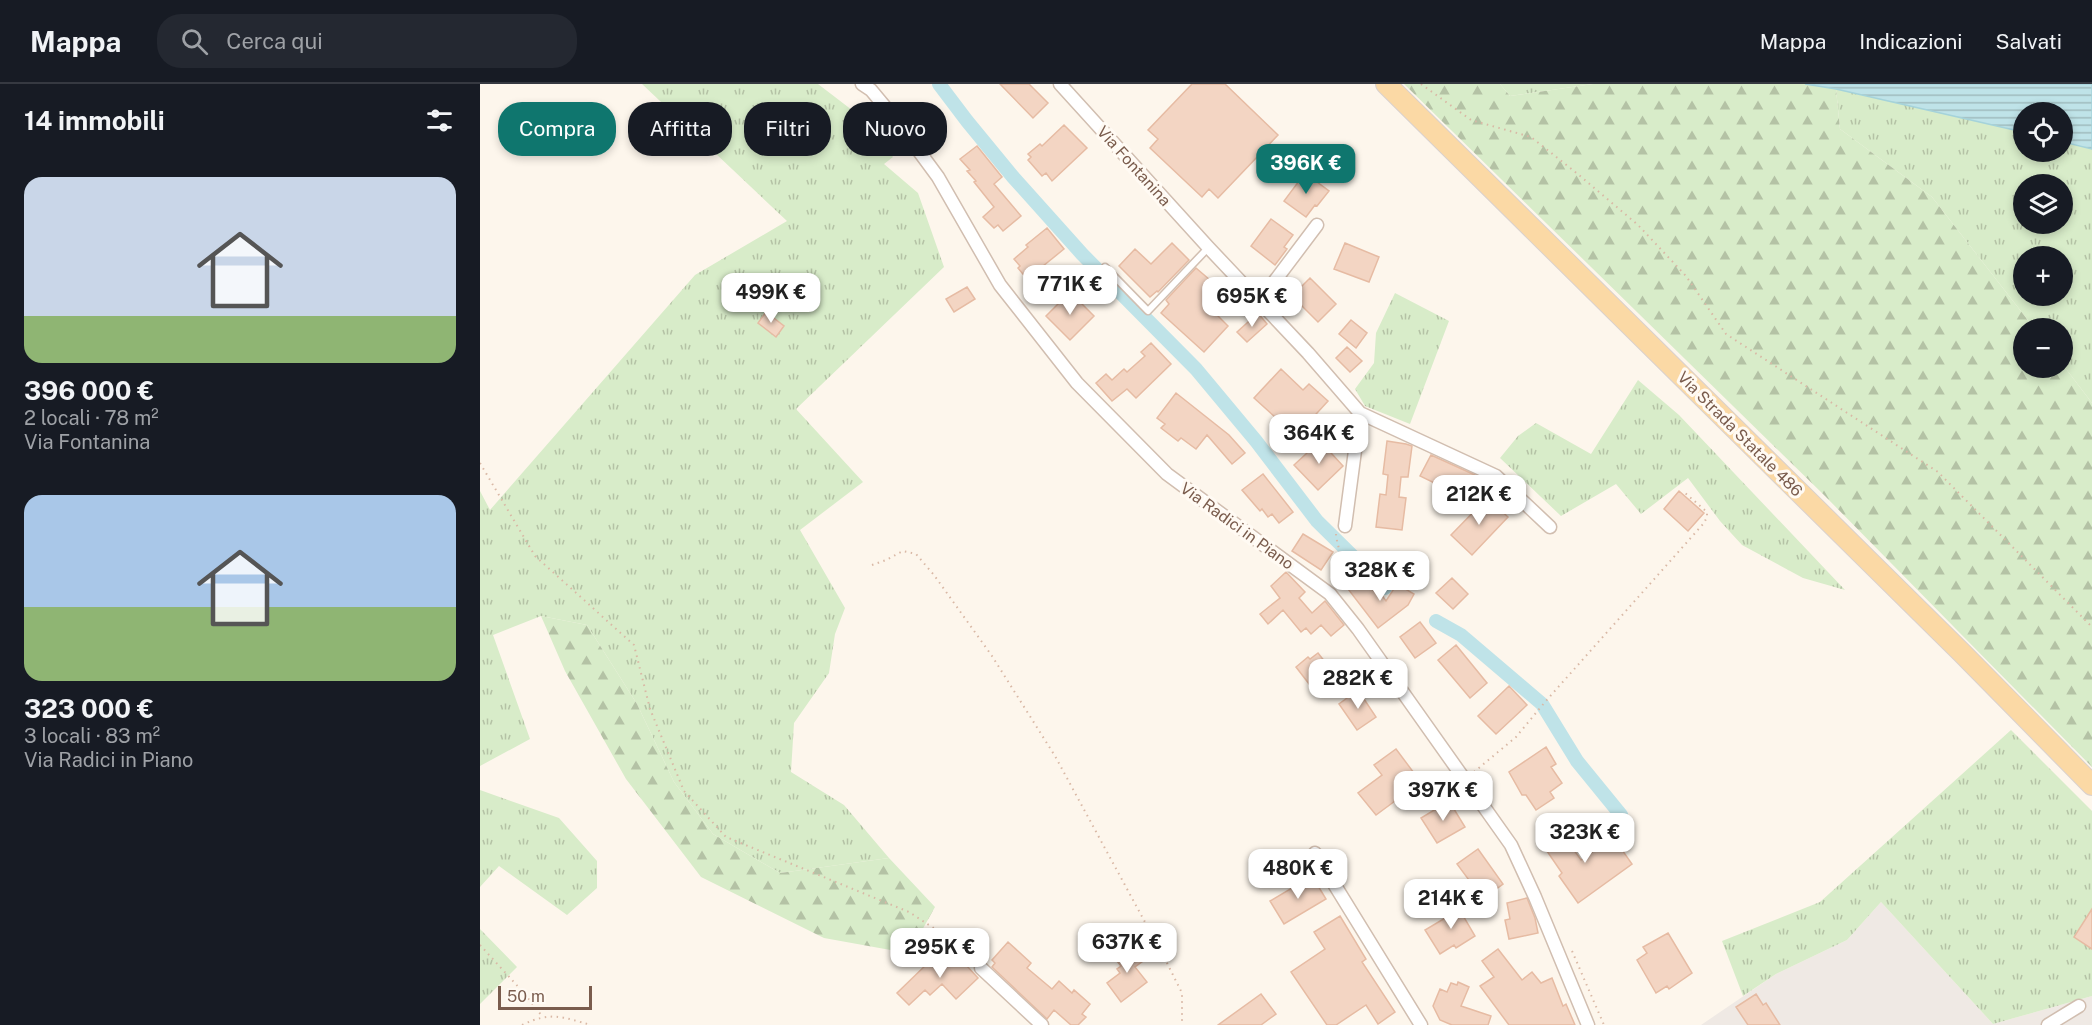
<!DOCTYPE html>
<html lang="it">
<meta charset="utf-8">
<style>
body{margin:0;font-family:"Public Sans",sans-serif;background:#242831;color:#f1f3f6;height:100vh;display:flex;flex-direction:column;font-size:22px;white-space:nowrap}
*{box-sizing:border-box;margin:0}
p{font-size:20px;color:#9ea1a6}
.icon{flex:none;width:33px;height:33px;fill:none;stroke:currentColor;stroke-width:2;stroke-linecap:round;stroke-linejoin:round}
.map{position:relative;flex:1;overflow:hidden}
.side{display:flex;flex-direction:column;background:#171b24;width:480px}
.side>*{flex:none}
.guide{position:absolute;left:18px;top:18px;width:570px;height:54px;display:flex;gap:12px}
.tools{position:absolute;left:1533px;top:18px;display:grid;gap:12px}
.tools a{display:grid;place-items:center;width:60px;height:60px;border-radius:50%;background:#171b24;box-shadow:0 3px 9px #0003;font-size:30px}
.scale{position:absolute;left:18px;bottom:15px;width:94px;box-sizing:border-box;padding-left:6px;border:3px solid #7a5c4d;border-top:0;font-size:16px;line-height:21px;white-space:nowrap;color:#7a5c4d;-webkit-text-stroke:4px #fffaf3;paint-order:stroke}
.price{position:absolute;translate:-50% -51px;padding:0 14px;border-radius:12px;background:#fff;color:#222;font-size:20px;line-height:39px;filter:drop-shadow(0 2px 3px #0008)}
.price::after{content:'';position:absolute;left:50%;top:36px;width:18px;height:14px;margin-left:-9px;background:inherit;clip-path:polygon(0 0,100% 0,50% 100%)}
.price.current{background:#0f766e;color:#fff}
ul{padding:0;list-style:none}
li{display:grid;align-content:center;gap:12px;height:318px;padding:0 24px}
li span{display:grid;place-items:center;height:186px;border-radius:18px;color:#555}
li>.icon{margin-inline-start:auto}
span .icon{width:108px;height:108px;fill:#fffc;stroke-width:1}
li b{font-size:26px}
h2{display:flex;justify-content:space-between;align-items:center;height:72px;padding:0 24px;font-size:26px}
.chip{padding:0 21px;border-radius:24px;background:#171b24;box-shadow:0 3px 9px #0003;font-size:21px;line-height:54px}
.chip.current{background:#0f766e;color:#fff}
header{display:flex;align-items:center;gap:36px;box-sizing:border-box;height:84px;padding:0 30px;background:#171b24;border-bottom:2px solid #363941}
header strong{font-size:28px}
nav{display:flex;gap:33px;margin-inline-start:auto;font-size:21px}
.search{width:420px;height:54px;background:#242831;display:flex;align-items:center;gap:15px;box-sizing:border-box;padding:0 21px;border-radius:24px;color:#9ea1a6;font-size:22px}
main{display:flex;flex:1;min-height:0}
.map>svg:first-child{display:block}
</style>
<header>
<strong>Mappa</strong>
<div class="search"><svg class="icon" aria-label="search" viewBox="0 0 24 24"><circle cx="10" cy="10" r="6"/><path d="M15 15l6 6"/></svg>Cerca qui</div>
<nav><a>Mappa</a><a>Indicazioni</a><a>Salvati</a></nav>
</header>
<main>
<section class="side">
<h2>14 immobili<svg class="icon" aria-label="filters" viewBox="0 0 24 24"><path d="M4 7h16M4 17h16"/><circle cx="9" cy="7" r="2"/><circle cx="15" cy="17" r="2"/></svg></h2>
<ul>
<li><span style="background:linear-gradient(#c9d6e8 75%,#8fb573 0)"><svg class="icon" aria-label="home" viewBox="0 0 24 24"><path d="M3 11l9-7 9 7M6 9v11h12V9"/></svg></span><div><b>396 000 €</b><p>2 locali · 78 m²</p><p>Via Fontanina</p></div></li>
<li><span style="background:linear-gradient(#a9c7e8 60%,#8fb573 0)"><svg class="icon" aria-label="home" viewBox="0 0 24 24"><path d="M3 11l9-7 9 7M6 9v11h12V9"/></svg></span><div><b>323 000 €</b><p>3 locali · 83 m²</p><p>Via Radici in Piano</p></div></li>
</ul>
</section>
<div class="map">
<svg width="1612" height="941" viewBox="0 0 1612 941">
<defs>
<pattern id="grass-tufts" width="24" height="20" patternUnits="userSpaceOnUse" patternTransform="scale(1.5)"><rect width="24" height="20" fill="#d8ecc9"/><path d="M3 7l-1-3M5 7V3M7 7l1-3M15 17l-1-3M17 17v-4M19 17l1-3" fill="none" stroke="#b4c2a5"/></pattern>
<pattern id="forest-firs" width="22" height="20" patternUnits="userSpaceOnUse" patternTransform="scale(1.5)"><rect width="22" height="20" fill="#d8ecc9"/><path d="M5 1l3.5 6h-7zM16 11l3.5 6h-7z" fill="#b4c2a5"/></pattern>
<pattern id="water-rules" width="6" height="5" patternUnits="userSpaceOnUse" patternTransform="scale(1.5)"><rect width="6" height="5" fill="#bfe3e8"/><path d="M0 2.5h6" fill="none" stroke="#a0bbbe"/></pattern>
</defs>
<rect width="100%" height="100%" fill="#fdf6ec"/>
<path fill="#efe9e4" d="M1401,818l112,122 99,-28v29h-391l75,-51 71,-34z"/>
<path fill="url(#grass-tufts)" fill-rule="evenodd" d="M162,0h176l47,36 28,37 -9,7 34,29 26,74 -148,142 67,73 -63,48 45,78 -10,26 -6,39 -35,50 -3,49 53,33 45,53 -109,15 -67,-39 -39,-52 -37,-78 -50,-79 -46,-9 -48,19 37,104 -50,27v-275l10,19 205,-235 92,-54z
M1020,0h93l-83,12z
M1356,5l187,43 1,20h38l1,-10 29,7v254l-29,-38 -1,-37h-28l-102,-131 -92,-68zM1544,100h38v40h-38zM1544,172h38v40h-38z
M915,209l54,28 -39,103 -45,-18 -10,-17 19,-26 2,-30z
M1158,296l41,35 166,175 -42,-12 -61,-33 -22,-24 -32,-43 -47,36 -25,-30 -55,32 -61,-58 18,-22 18,-13 55,31z
M1531,646l81,81v185l-99,28 -112,-122 -34,38 -71,34 -33,22 -21,-55 98,-39z
M0,706l79,28 38,43v27l-30,27 -68,-49 -19,21z
M0,845l37,38 -37,37z"/>
<path fill="url(#forest-firs)" d="M924,0h96l10,12 83,-12h212l31,5 4,40 92,68 102,131h-10v40h38l1,-3 29,38v364l-267,-271z
M61,532l46,9 50,79 37,78 39,52 67,39 109,-15 46,49 -19,34 -20,10 -72,-13 -123,-61 -75,-98 -61,-108z"/>
<path fill="url(#water-rules)" stroke="#a5d3da" stroke-width="1.5" d="M1325,0h287v65l-29,-7 -1,-30h-38l-1,20 -187,-43z"/>
<g fill="none" stroke-linecap="round" stroke-linejoin="round">
<path stroke="#bfe3e8" stroke-width="14" d="M459,0l28,37 46,56 69,77 114,115 60,72 61,80 68,67
M956,537l25,14 81,69 35,57 44,54"/>
</g>
<path fill="#f3d5c3" stroke="#e6bba3" stroke-width="1.5" d="M520,0h29l19,19 -15,15z
M712,0h33l53,51 -60,63 -9,-9 -7,8 -52,-49 8,-9 -10,-9z
M584,41l23,23 -35,33 -6,-8 -4,3 -14,-16 3,-3 -3,-3 12,-10 2,2z
M497,62l25,31 -8,7 27,32 -18,15 -5,-6 -4,3 -11,-11 11,-10 -20,-25 2,-1 -9,-10 3,-1 -10,-11z
M825,89l24,18 -12,15 -2,-1 -9,12 -22,-16z
M791,135l22,16 -9,12 3,2 -12,16 -24,-19z
M567,144l17,21 -37,30 -9,-11 2,-2 -6,-7 14,-12 -2,-2z
M692,159l17,17 -31,32 -1,-1 -7,6 -31,-31 16,-17 16,15z
M865,159l34,14 -10,25 -35,-13z
M716,184l28,24 -14,16 18,18 -24,26 -43,-39 8,-9 -3,-4z
M830,194l26,26 -18,18 -26,-26z
M487,203l8,12 -21,13 -8,-13z
M590,208l24,24 -24,24 -24,-24z
M286,228l18,14 -8,11 -18,-14z
M778,229l9,11 -20,18 -10,-10z
M871,236l16,13 -11,15 -17,-14z
M671,259l20,21 -35,34 -9,-9 -15,12 -16,-18 10,-9 6,6 12,-11 3,3 18,-16 -4,-4z
M867,263l15,14 -12,11 -14,-14z
M801,285l22,21 6,-6 19,17 -32,35 -42,-38z
M696,309l53,42 16,18 -13,11 -25,-29 -11,14 -15,-11 -3,3 -17,-13 4,-4 -8,-6z
M840,357l23,25 -25,24 -24,-25z
M907,357l19,3 6,2 -4,31h-7l-2,20 7,1 -4,32 -26,-3 4,-33 6,1 2,-20 -5,-1z
M951,371l44,20 -5,12 -4,-2 -5,11 -41,-20z
M783,390l30,38 -14,11 -7,-9 -4,3 -6,-8 -2,2 -18,-21z
M1199,407l25,22 -16,18 -24,-22z
M1007,414l21,19 -36,38 -21,-20z
M823,450l30,18 -12,18 -29,-19z
M806,488l19,20 -6,6 13,15 13,-12 19,24 -13,11 -10,-11 -10,9 -5,-6 -5,4 -18,-22 -15,14 -8,-10 20,-16 -9,-12z
M883,493l15,19 3,-2 5,7 11,-17 17,10 -6,11 -30,23 -30,-39z
M972,494l16,16 -15,15 -17,-16z
M940,538l16,21 -21,15 -15,-21z
M976,561l31,38 -17,15 -32,-38z
M838,569l19,24 -21,16 -20,-26 12,-10 2,2z
M1029,602l18,19 -31,29 -18,-18z
M878,606l18,27 -19,13 -18,-26z
M1066,663l10,17 -5,3 11,16 -12,9 4,6 -18,12 -10,-15h-4l-13,-23z
M916,665l21,28 -22,17 4,4 -23,17 -18,-22 24,-18 -8,-10z
M969,717l16,26 -28,16 -16,-25z
M1078,744l23,32 32,-23 19,27 -54,39 -19,-27 3,-3 -22,-32z
M998,765l25,35 -20,15 -26,-35z
M832,792l14,23 -42,25 -14,-23z
M1047,814l8,20 3,15 -29,6 -4,-19 5,-1 -3,-16z
M976,815l7,11 -6,3 4,-1 14,24 -19,12 -2,-3 -14,9 -15,-24 27,-16 -6,-9z
M1612,825v40l-18,-12z
M860,832l26,43 -4,3 33,50 -17,12 -12,-19 -30,20h-9l-36,-53 34,-23 -11,-17z
M1188,849l24,40 -23,16 -2,-3 -11,7 -19,-33 10,-7 -4,-6z
M528,858l23,21 -4,5 25,21 7,-8 13,12 2,-3 16,14 -8,10 4,3 -8,8h-7l-17,-15 -7,9 -55,-52 3,-4 -3,-3z
M649,859l14,18 -8,6 12,15 -26,20 -14,-19 13,-10 -3,-4 4,-3 -8,-10z
M1018,865l24,31 10,-8 9,11 11,-5 11,28 3,-2 9,21h-66l-29,-39 14,-9 -12,-16z
M472,866l26,28 -22,21 -14,-15 -12,11 -5,-5 -16,15 -12,-12 33,-32 5,5z
M978,898l11,5 -8,19 30,10 -3,9h-36l-12,-5 -7,-14 7,-17 7,3 4,-9 6,2z
M781,910l15,20 -15,11h-43z
M1276,910l7,11 3,-2 14,22h-32l-12,-18z"/>
<g fill="none" stroke-linecap="round" stroke-linejoin="round">
<defs>
<path id="lane" d="M625,183l43,44 60,-63"/>
<path id="street" d="M382,0l9,6 25,30 42,57 62,108 77,98 90,91 163,120 28,35 153,216 24,52 53,128
M580,0l148,163 100,106 52,60 136,63 54,51
M779,218l58,-77
M865,442l15,-113
M835,769l106,172
M501,884l61,57
M1568,941l31,-19"/>
<path id="primary" d="M906,0l576,569 130,132"/>
</defs>
<use href="#lane" stroke="#d1beb0" stroke-width="9"/>
<use href="#street" stroke="#d1beb0" stroke-width="15"/>
<use href="#primary" stroke="#dad1cd" stroke-width="22"/>
<path stroke="#d9b8a5" stroke-width="2" stroke-dasharray="1.5 4.5" stroke-linecap="butt" d="M941,0l50,36 60,17 48,38 59,50 48,51 40,58 212,138 154,155
M0,379l55,93 99,89 16,64 34,82 42,46 183,75 69,45
M856,450c1,12 7,24 7,35 0,8 -3,13 0,20
M392,481l14,-5 17,-9 13,3 18,21 58,81 63,100 110,203 17,34v32
M994,688l42,-35 29,-35 159,-179 3,-6v-5l-23,-20
M0,861l43,47 19,24
M1092,867l32,74
M42,941c29,-14 40,-8 69,0"/>
<use href="#lane" stroke="#fff" stroke-width="6"/>
<use href="#street" stroke="#fff" stroke-width="12"/>
<use href="#primary" stroke="#fbd9a5" stroke-width="20"/>
</g>
<g text-anchor="middle" dominant-baseline="central" stroke-width="6" stroke-linejoin="round" paint-order="stroke">
<g font-size="16" fill="#7a5c4d" stroke="#fffaf3">
<text transform="translate(654 82) rotate(48)">Via Fontanina</text>
<text transform="translate(1260 350) rotate(45)">Via Strada Statale 486</text>
<text transform="translate(757 442) rotate(36)">Via Radici in Piano</text>
</g>
</g>
</svg>
<div class="tools">
<a><svg class="icon" aria-label="locate" viewBox="0 0 24 24"><circle cx="12" cy="12" r="6"/><path d="M12 2v4M12 18v4M2 12h4M18 12h4"/></svg></a>
<a><svg class="icon" aria-label="layers" viewBox="0 0 24 24"><path d="M12 4l9 5-9 5-9-5zM3 14l9 5 9-5"/></svg></a>
<a>+</a>
<a>−</a>
</div>
<div class="scale">50 m</div>
<b class="price current" style="left:826px;top:111px">396K €</b>
<b class="price" style="left:590px;top:232px">771K €</b>
<b class="price" style="left:291px;top:240px">499K €</b>
<b class="price" style="left:772px;top:244px">695K €</b>
<b class="price" style="left:839px;top:381px">364K €</b>
<b class="price" style="left:999px;top:442px">212K €</b>
<b class="price" style="left:900px;top:518px">328K €</b>
<b class="price" style="left:878px;top:626px">282K €</b>
<b class="price" style="left:963px;top:738px">397K €</b>
<b class="price" style="left:1105px;top:780px">323K €</b>
<b class="price" style="left:818px;top:816px">480K €</b>
<b class="price" style="left:971px;top:846px">214K €</b>
<b class="price" style="left:647px;top:890px">637K €</b>
<b class="price" style="left:460px;top:895px">295K €</b>
<div class="guide">
<a class="chip current">Compra</a>
<a class="chip">Affitta</a>
<a class="chip">Filtri</a>
<a class="chip">Nuovo</a>
</div>
</div>
</main>
